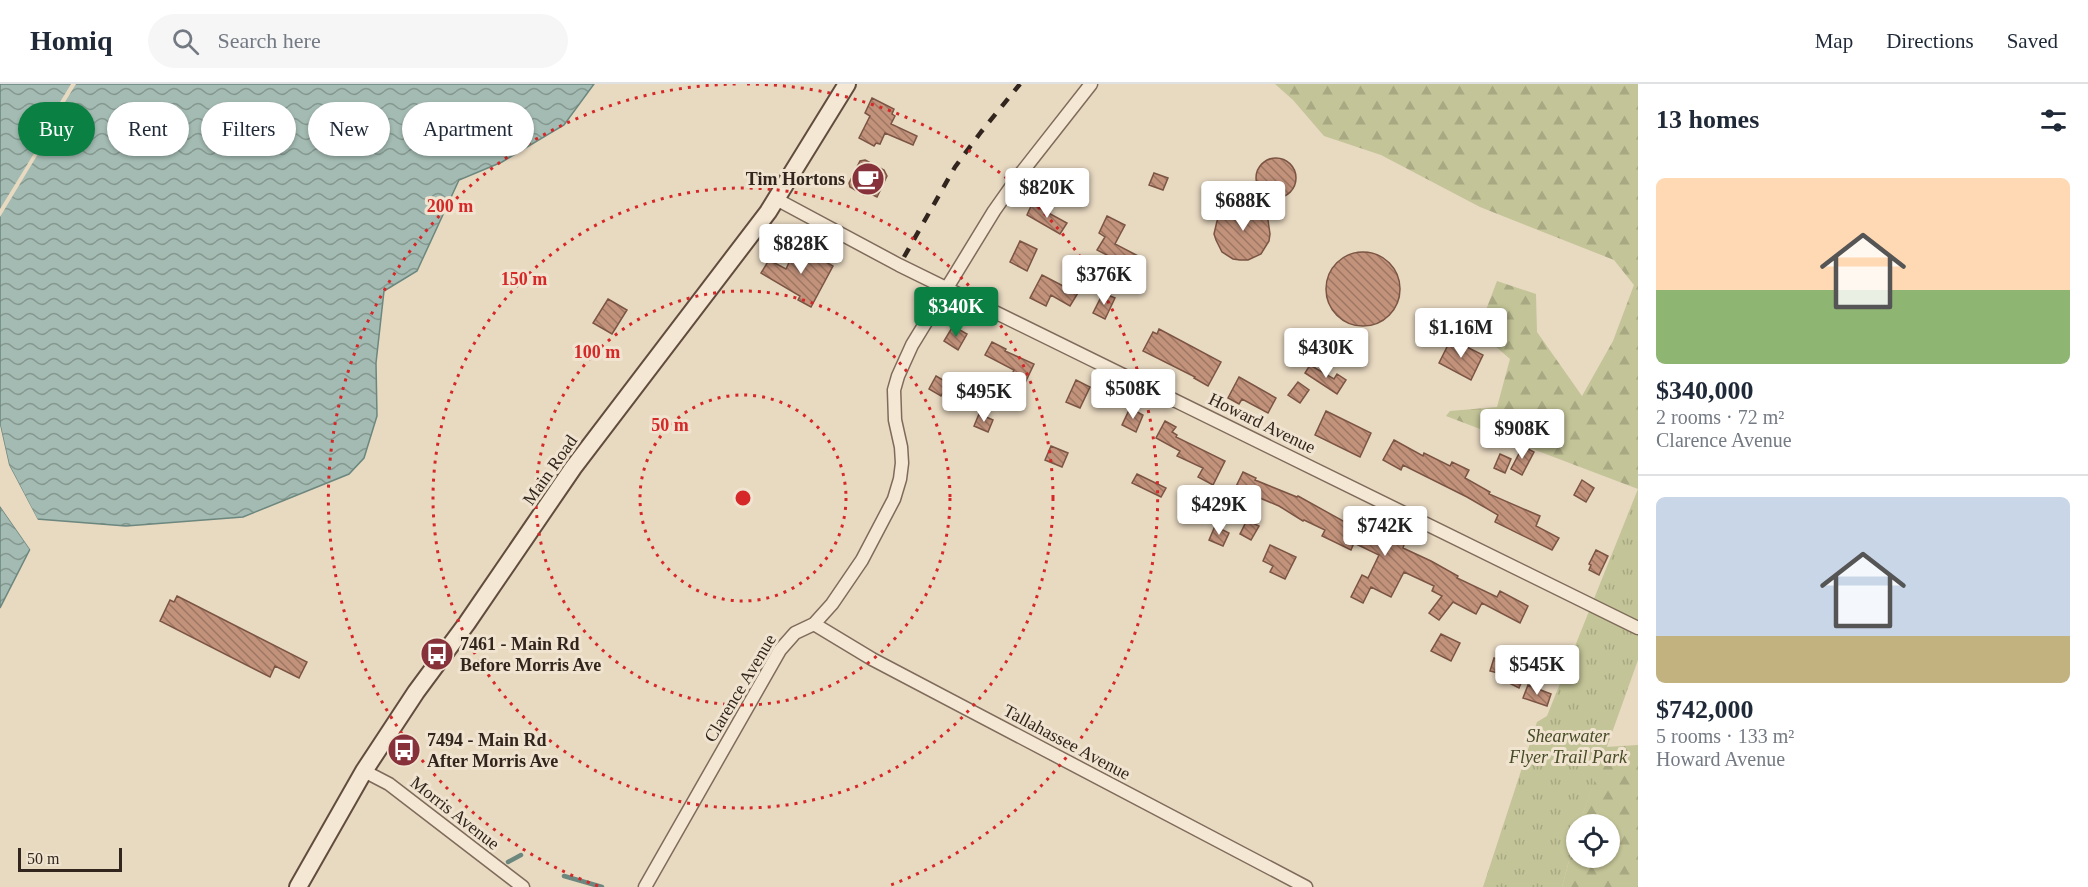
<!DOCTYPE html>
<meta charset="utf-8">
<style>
body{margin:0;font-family:Georgia,serif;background:#f6f6f7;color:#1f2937;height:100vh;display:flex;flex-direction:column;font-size:22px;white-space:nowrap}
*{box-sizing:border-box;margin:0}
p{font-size:20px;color:#747a83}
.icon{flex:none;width:33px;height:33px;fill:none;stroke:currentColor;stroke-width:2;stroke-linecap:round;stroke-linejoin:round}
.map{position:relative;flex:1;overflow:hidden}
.sheet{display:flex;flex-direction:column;background:#fff;width:450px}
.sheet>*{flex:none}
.banner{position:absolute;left:18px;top:18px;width:570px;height:54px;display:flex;gap:12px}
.tools{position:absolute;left:1566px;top:730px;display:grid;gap:12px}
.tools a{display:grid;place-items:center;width:54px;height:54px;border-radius:50%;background:#fff;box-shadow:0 2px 4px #0004;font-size:30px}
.scale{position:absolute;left:18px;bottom:15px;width:104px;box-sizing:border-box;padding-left:6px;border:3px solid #31251d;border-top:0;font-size:16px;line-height:21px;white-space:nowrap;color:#31251d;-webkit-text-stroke:4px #f0e4d0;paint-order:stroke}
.price{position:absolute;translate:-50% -51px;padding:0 14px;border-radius:6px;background:#fff;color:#222;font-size:20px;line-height:39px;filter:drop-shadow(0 2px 3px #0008)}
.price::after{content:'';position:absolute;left:50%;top:36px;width:18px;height:14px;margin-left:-9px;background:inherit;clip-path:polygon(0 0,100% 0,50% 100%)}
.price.active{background:#0b8043;color:#fff}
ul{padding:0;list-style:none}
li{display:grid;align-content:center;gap:12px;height:318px;padding:0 18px}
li+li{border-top:2px solid #e0e1e3}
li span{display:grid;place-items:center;height:186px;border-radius:9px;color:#555}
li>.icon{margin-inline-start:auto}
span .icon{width:108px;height:108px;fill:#fffc;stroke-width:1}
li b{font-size:26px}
h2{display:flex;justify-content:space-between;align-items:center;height:72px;padding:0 18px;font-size:26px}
.chip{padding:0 21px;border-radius:27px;background:#fff;box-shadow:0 2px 4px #0004;font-size:21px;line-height:54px}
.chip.active{background:#0b8043;color:#fff}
header{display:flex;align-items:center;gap:36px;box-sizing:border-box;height:84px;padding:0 30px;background:#fff;border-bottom:2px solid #e0e1e3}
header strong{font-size:28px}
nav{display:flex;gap:33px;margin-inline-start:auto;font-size:21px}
.search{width:420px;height:54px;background:#f6f6f7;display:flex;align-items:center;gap:15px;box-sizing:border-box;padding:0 21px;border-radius:33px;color:#747a83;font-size:22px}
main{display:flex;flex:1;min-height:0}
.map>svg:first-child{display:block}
</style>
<header>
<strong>Homiq</strong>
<div class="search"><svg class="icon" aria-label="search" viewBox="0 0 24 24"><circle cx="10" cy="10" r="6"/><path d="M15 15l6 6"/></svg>Search here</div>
<nav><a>Map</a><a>Directions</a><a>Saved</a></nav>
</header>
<main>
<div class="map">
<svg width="1638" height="803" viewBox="0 0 1638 803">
<defs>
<pattern id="forest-firs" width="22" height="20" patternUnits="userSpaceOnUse" patternTransform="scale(1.5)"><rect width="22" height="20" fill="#c3c497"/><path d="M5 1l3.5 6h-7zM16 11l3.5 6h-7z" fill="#a8a882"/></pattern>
<pattern id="park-tufts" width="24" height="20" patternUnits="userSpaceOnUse" patternTransform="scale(1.5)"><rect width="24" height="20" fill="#c3c497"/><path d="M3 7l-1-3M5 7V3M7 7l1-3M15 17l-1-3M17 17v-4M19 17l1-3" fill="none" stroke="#a8a882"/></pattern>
<pattern id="water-waves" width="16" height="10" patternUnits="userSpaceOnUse" patternTransform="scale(1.5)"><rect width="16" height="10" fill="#a3bbb2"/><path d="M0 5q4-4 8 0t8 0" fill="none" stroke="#859890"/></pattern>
<pattern id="building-back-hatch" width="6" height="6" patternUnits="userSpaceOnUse" patternTransform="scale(1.5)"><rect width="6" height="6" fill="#c2927b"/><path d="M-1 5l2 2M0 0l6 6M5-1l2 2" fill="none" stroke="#9e7764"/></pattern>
</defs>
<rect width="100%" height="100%" fill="#e8d9c1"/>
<path fill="url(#forest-firs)" d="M1275,0h363v405l-192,-73 4,-5 47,-4 13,-48 -32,-28 19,-50 39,13 1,38 45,64 31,-55 21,-56 -20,-25 -134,-53 -99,-52 -57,-19 -31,-36z
M1638,661v142h-76l14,-53v24h34v-33h-31l27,-78z"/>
<path fill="url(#park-tufts)" d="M1638,405v171l-59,165h-3v9l-14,53h-79l54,-165 10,-6z"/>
<path fill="url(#water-waves)" stroke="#6c877e" stroke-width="1.5" d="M0,0h594l-30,41 -62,37 -43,18 -42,91 -33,20 -8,72 1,53 -13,42 -15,16 -106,43 -117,9 -89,-7 -28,-54 -9,-40z
M0,422l30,43 -30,59z"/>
<path fill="#e8d9c1" d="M71,0h5l-22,36 5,4 -9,16 -3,-1 -47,78v-8l44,-72 -8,-5 10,-17 5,2z
M0,341l9,40 30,57 -5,-1 -28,-55 -6,-27z
M0,419l32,44v5l-32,-46z"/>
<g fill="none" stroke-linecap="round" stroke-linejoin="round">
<path stroke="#6c877e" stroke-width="4.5" d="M508,778l13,-7
M564,792l38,11"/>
</g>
<path fill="url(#building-back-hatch)" stroke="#7b5443" stroke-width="1.5" d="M872,14l22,11 -2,5 3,2 -4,8 26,12 -4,9 -28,-12 -5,11 -4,-1 -2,3 -15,-8 11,-22 -5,-3z
M1256 94a20 20 0 1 1 40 0a20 20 0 1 1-40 0Z
M865,76l19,10 3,6 -10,21 -8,-4 -5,2 -14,-8 -1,-4 11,-22z
M1154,89l14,5 -5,12 -14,-5z
M1032,120l35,19 -7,11 -33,-19z
M1242,120l16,2 10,14 2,14 -1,7 -8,13 -13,6h-8l-7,-1 -11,-7 -6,-12 -2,-6 3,-13 4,-7 13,-9z
M1107,132l18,9 -10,19 29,15 -6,12 -41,-21 8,-13 -6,-4z
M1020,157l17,8 -10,22 -17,-9z
M797,161l36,21 -22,41 -13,-7 2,-4 -39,-23 8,-13 17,9z
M1326 205a37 37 0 1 1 74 0a37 37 0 1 1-74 0Z
M1042,191l23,12 4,-6 12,7 -11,18 -19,-11 -5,11 -16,-8z
M1103,209l12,5 -10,21 -12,-6z
M608,215l19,11 -15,24 -19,-11z
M953,242l14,8 -9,16 -14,-9z
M1159,245l62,33 -13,24 -14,-8 1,-1 -52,-26 10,-19 4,2z
M1451,255l32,16 -12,25 -32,-17z
M992,258l14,7 -1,2 29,13 -9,19 -14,-7 3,-6 -29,-15z
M1310,281l24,14 3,-5 9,6 -9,14 -32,-21z
M936,292l12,7 -7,13 -12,-7z
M1239,293l37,21 -8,15 -26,-14 -3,5 -11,-6z
M964,294l12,5 -5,12 -12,-5z
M1076,296l14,7 -10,21 -14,-6z
M1298,298l11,8 -9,13 -12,-8z
M1130,324l13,7 -7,17 -14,-7z
M1326,327l45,22 -11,24 -45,-22z
M979,330l14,6 -5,12 -14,-6z
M1165,337l11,6 -4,5 5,3 -1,2 49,24 -12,24 -15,-8 5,-9 -26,-12 3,-5 -24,-13z
M1394,356l29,16 1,-3 26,13 2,-4 17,8 -4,8 25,14 -1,2 51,22 -4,10 23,12 -7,12 -57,-28 3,-7 -31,-18 -64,-32 -2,5 -18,-10z
M1051,362l17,7 -6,14 -17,-7z
M1523,362l11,6 -12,23 -11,-6z
M1500,370l11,5 -6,14 -11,-5z
M1243,388l13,6 -1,2 42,17 1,-1 63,35 3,-6 24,12 1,-3 16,8 -2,6 28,13 27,15 -1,2 40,19 3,-6 28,15 -8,17 -38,-20 -6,11 -23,-12 -14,18 -10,-7 13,-17 -10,-5 2,-5 -30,-14 -13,25 -20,-10 -8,16 -12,-6 11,-22 6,3 11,-23 -25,-12 -3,7 -29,-14 3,-6 -21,-10 -1,1 -24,-15 -31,-13 -5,10 -12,-6z
M1137,390l29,14 -5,9 -29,-14z
M1582,396l12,8 -8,14 -12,-7z
M1247,436l12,6 -8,14 -11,-6z
M1215,442l14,7 -6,13 -14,-6z
M1270,461l26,12 -11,22 -15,-7 3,-6 -10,-5z
M1596,466l12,6 -9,19 -10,-5 2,-5 -2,-1z
M177,512l130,66 -8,16 -24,-12 -5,11 -110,-56 10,-21 4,2z
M1441,550l19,9 -9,18 -20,-10z
M1494,574l12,4 -4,12 -12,-3z
M1515,587l9,5 -5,12 -10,-5z
M1528,601l23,9 -4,12 -24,-8z"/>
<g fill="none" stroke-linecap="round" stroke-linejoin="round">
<defs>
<path id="street" d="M776,115l123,66 739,363
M814,540l58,35 434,228
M364,687l25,13 134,103
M645,803l135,-237 15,-17 19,-9 18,-20 30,-44 32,-61 6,-20 2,-16 -1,-16 -6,-27 -1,-30 4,-14 14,-31 82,-134 24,-34 73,-93"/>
<path id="secondary" d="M298,803l66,-116 52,-79 51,-69 106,-155 195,-256 79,-128"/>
</defs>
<use href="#street" stroke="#7f6b5b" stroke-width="15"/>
<use href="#secondary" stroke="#614c3e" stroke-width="20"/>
<use href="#street" stroke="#f4e7d3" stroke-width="12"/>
<use href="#secondary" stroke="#f4e7d3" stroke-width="16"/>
<path stroke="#31251d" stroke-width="4.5" stroke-dasharray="10 10" stroke-linecap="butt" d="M904,173l51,-90 26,-35 39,-48"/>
</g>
<g fill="none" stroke="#d62828" stroke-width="3" stroke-dasharray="3 6">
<circle cx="743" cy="414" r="103"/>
<circle cx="743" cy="414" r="207"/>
<circle cx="743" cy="414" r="310"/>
<path d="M598 802A414 414 0 0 1 739 0M747 0A414 414 0 0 1 888 802"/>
</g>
<defs>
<symbol id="cafe-disc" viewBox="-11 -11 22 22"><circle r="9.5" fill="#87323a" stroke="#f0e4d0"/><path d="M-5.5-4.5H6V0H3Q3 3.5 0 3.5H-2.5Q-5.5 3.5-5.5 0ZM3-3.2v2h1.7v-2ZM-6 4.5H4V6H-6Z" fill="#fff"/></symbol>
<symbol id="bus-disc" viewBox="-11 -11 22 22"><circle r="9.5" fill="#87323a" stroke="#f0e4d0"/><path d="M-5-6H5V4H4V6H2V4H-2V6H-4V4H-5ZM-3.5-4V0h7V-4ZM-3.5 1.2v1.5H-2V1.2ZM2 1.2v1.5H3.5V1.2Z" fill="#fff"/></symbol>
</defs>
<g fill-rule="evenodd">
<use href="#cafe-disc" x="849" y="76" width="38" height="38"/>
<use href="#bus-disc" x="418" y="551" width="38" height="38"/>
<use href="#bus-disc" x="385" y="647" width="38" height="38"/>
</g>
<g text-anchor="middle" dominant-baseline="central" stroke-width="6" stroke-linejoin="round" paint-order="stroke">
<g font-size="18" font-weight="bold" fill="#31251d" stroke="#f0e4d0" text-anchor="start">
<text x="845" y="95" text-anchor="end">Tim Hortons</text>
<text x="460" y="560">7461 - Main Rd<tspan x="460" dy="21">Before Morris Ave</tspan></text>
<text x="427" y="656">7494 - Main Rd<tspan x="427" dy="21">After Morris Ave</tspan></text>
</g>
<g font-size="18" fill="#31251d" stroke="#f0e4d0">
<text transform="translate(1262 339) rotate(26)">Howard Avenue</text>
<text transform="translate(550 386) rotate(-55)">Main Road</text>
<text transform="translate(740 604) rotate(-59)">Clarence Avenue</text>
<text transform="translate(1067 658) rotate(28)">Tallahassee Avenue</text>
<text transform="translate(455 729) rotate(38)">Morris Avenue</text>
</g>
<g font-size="18" font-style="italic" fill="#454b26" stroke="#f0e4d0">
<text x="1568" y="652">Shearwater<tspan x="1568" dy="21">Flyer Trail Park</tspan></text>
</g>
</g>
<circle cx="743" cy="414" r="9" fill="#d62828" stroke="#f0e4d0" stroke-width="3"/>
<g font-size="18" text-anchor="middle" font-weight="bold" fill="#d62828" stroke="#f0e4d0" stroke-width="6" stroke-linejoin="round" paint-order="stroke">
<text x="450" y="128">200 m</text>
<text x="524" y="201">150 m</text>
<text x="597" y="274">100 m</text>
<text x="670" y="347">50 m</text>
</g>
</svg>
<div class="tools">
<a><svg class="icon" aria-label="locate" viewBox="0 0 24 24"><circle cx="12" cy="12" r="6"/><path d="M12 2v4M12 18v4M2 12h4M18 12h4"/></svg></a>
</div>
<div class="scale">50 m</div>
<b class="price" style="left:1047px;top:135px">$820K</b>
<b class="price" style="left:1243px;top:148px">$688K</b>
<b class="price" style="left:801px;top:191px">$828K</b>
<b class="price" style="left:1104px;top:222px">$376K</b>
<b class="price active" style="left:956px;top:254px">$340K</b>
<b class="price" style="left:1461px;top:275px">$1.16M</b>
<b class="price" style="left:1326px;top:295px">$430K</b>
<b class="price" style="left:1133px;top:336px">$508K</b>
<b class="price" style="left:984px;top:339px">$495K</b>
<b class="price" style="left:1522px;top:376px">$908K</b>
<b class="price" style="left:1219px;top:452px">$429K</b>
<b class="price" style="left:1385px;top:473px">$742K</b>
<b class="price" style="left:1537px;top:612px">$545K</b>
<div class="banner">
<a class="chip active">Buy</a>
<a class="chip">Rent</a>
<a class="chip">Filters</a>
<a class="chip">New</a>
<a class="chip">Apartment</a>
</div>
</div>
<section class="sheet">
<h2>13 homes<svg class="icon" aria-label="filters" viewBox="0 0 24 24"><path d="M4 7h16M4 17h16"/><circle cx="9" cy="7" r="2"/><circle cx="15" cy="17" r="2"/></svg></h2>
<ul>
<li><span style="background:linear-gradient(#ffd9b3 60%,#8fb573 0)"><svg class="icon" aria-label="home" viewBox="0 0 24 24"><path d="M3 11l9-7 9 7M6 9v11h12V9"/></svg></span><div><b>$340,000</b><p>2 rooms · 72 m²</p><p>Clarence Avenue</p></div></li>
<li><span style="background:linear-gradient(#c9d6e8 75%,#c2b280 0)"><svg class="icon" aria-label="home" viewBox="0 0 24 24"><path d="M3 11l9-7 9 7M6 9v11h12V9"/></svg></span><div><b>$742,000</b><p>5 rooms · 133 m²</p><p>Howard Avenue</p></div></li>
</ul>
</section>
</main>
